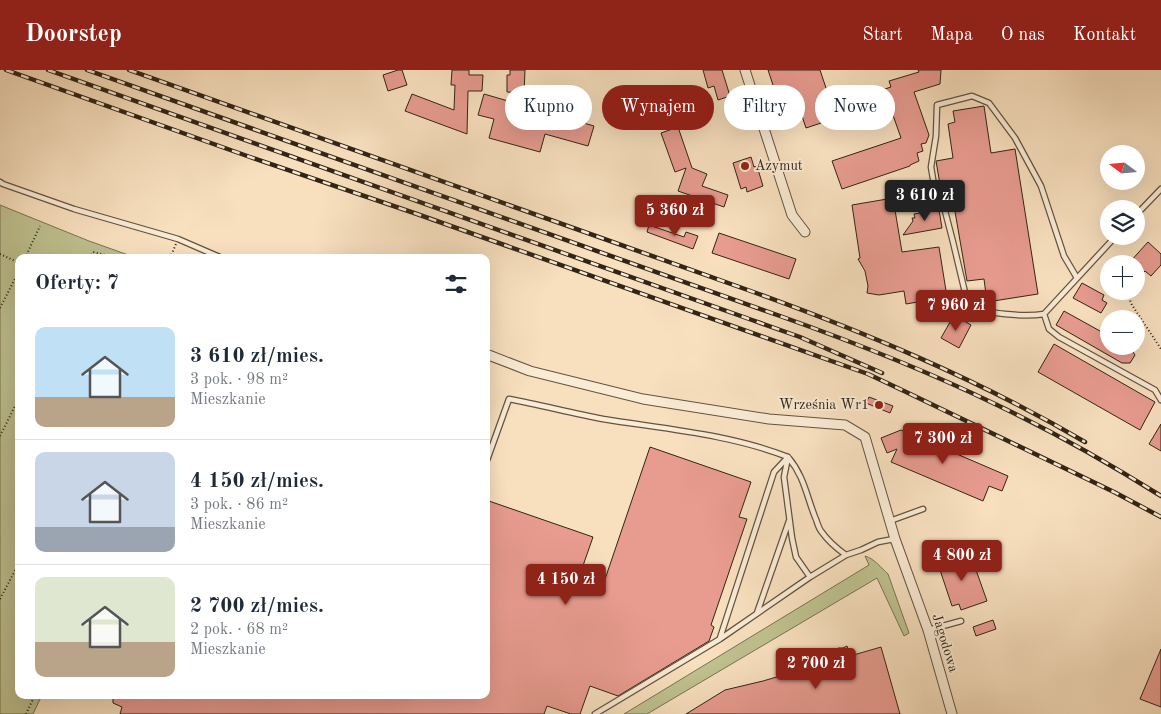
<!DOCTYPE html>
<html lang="pl">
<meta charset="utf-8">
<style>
body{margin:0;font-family:"Old Standard TT",serif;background:#f6f6f7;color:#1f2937;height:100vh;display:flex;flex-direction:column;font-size:19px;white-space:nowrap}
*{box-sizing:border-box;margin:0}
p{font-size:16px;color:#747a83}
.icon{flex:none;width:28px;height:28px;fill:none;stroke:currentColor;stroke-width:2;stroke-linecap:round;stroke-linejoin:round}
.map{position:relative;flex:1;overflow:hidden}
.sheet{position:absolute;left:15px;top:184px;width:475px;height:445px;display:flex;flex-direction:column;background:#fff;border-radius:10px;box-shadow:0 5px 20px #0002}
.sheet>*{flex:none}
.top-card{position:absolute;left:505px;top:15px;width:475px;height:45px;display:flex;gap:10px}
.needle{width:32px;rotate:286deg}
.tools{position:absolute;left:1100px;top:75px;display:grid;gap:10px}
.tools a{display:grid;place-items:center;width:45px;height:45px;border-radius:50%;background:#fff;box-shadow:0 5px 20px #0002;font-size:25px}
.price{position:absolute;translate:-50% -42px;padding:0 11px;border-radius:5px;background:#8f2418;color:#fff;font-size:16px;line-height:32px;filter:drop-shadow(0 1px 2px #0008)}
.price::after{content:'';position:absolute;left:50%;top:30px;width:15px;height:11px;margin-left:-8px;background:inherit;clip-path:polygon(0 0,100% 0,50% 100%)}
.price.current{background:#222;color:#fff}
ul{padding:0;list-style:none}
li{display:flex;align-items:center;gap:15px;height:125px;padding:0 20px}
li+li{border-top:1px solid #e0e1e3}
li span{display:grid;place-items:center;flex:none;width:140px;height:100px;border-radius:10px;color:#555}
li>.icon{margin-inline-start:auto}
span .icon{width:60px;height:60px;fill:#fffc;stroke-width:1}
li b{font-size:21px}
h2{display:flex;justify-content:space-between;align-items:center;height:60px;padding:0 20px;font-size:21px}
.pill{padding:0 18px;border-radius:22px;background:#fff;box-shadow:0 5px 20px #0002;font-size:18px;line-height:45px}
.pill.current{background:#8f2418;color:#fff}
header{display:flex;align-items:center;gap:30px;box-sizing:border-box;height:70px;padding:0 25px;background:#8f2418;color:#fff}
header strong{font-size:24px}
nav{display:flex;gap:28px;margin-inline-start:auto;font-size:18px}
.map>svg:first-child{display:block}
</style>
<header>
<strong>Doorstep</strong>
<nav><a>Start</a><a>Mapa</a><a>O nas</a><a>Kontakt</a></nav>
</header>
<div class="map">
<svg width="1161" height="644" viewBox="0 0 1161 644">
<rect width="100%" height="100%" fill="#f8e0bf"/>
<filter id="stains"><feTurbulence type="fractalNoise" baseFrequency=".004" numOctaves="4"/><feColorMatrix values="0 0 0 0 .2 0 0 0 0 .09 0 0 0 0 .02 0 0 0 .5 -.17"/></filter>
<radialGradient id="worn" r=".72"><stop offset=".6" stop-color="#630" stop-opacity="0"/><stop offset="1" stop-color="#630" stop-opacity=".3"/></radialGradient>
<path fill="#bfc290" stroke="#787352" d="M0,135l89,36 45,16 -115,1v437h23l-9,19h-33z
M865,486c10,3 16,12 23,18l21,59 -5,3 -27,-58 -230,136h-23l245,-149z"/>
<path fill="#e89c90" stroke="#312415" d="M398,0h4l5,15 -19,6 -5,-16z
M452,0h17v5h14l-1,16h-14l-1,43 -62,-23 7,-17 42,16 1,-25h-4z
M510,0h15l-1,23 -17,-1v-17h3z
M703,0h19l8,26 -12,4 -4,-14 -6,2z
M768,0h52l12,36 59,-19 -2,-6 30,-9 -1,-2h23l-1,14 -26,8 15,43 -3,8 -5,1 2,7 -6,2 2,8 -9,4v1l-68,23 -10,-28 69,-23 -13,-37 -82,27 -6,-18 -17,5z
M484,24l110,32 -6,20 -43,-12 -5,18 -51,-14 5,-19 -16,-4z
M984,36l7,47 24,-4 23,145 -51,8 -3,-23 -17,2 -14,-81 -10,2 -7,-41 17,-3 -5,-34 7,-2 -2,-11z
M678,57l14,41 15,6 -5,12 26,9 -4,12 -46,-16 8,-23 -11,4 -14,-39z
M751,87l3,10 3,-1 6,20 -16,6 -1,-5 -5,2 -8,-26z
M893,128l9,54 37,-5 8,50 -41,7 -2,-13 -25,4 -12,-2 1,-7 -3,-15 -7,-12 2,-1 -8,-53z
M939,140l3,18 -39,7 10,-14 -1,-3h3l-1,-4z
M649,155l35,12 2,-5 12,4 -5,13 -46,-17z
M719,163l77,26 -7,20 -77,-26z
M1148,172l13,12v11l-10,11 -6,-5 -3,3 -6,-6v-4h-8z
M1082,213l22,12 -2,5 5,3 -6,10 -28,-15z
M1064,241l45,25v10h20l6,9 -5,8h-8l-66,-38z
M954,245l17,10 -12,23 -18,-10z
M1054,274l101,58 -15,28 -102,-58z
M869,327l24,9 -3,7 -24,-10z
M1161,354v27l-12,-7z
M901,360l107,46 -6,15 -13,-5 -6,15 -92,-39 6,-13 -10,4 -6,-15z
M650,377l101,35 -12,35 8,2 -36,106 3,2 -5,14 -91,55 -28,-10 -10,28h-9l-24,-8 -3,8h-424l2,-7 -9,-4v-8h373v-195l107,37 -15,43 24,8z
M970,483l17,48 -26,9 -2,-6 -7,2 -14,-42z
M993,550l3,9 -20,7 -3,-9z
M847,576l3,10 31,-9 19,67h-214l39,-24 38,-9 78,-23 -3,-10h5z
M1161,579v58l-21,-8z"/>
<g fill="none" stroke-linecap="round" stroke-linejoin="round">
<defs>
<path id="lane" d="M0,112l3,2 71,25 104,30 44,19
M1136,145l25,-26
M1077,208l-13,-22 -23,-70 -26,-48 -26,-35 -17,-7 -35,9 -1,31 -5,31 6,36 7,4 9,35 15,63c16,9 57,12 76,9l72,-78
M1044,244l5,15 10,8 96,53 6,10
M486,393l23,-64c31,6 63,14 94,20 62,10 126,15 185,38l-4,20 8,61 4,19 14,20
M890,451l33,-12
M757,543l32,-92
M928,560l33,-9
M720,568l54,-166 14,-15c16,19 18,37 27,60 2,4 3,10 6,14 7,10 15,17 25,24
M595,644l125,-75 90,-62 36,-22 15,-5 17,-8 16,-3"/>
<path id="street" d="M745,0l47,145 13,17
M486,284l44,17 113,28 126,20 76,6 20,12 30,102 33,91 24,84"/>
</defs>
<use href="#lane" stroke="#635340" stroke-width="7"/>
<use href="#street" stroke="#635340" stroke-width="11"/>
<path stroke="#312415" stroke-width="2" stroke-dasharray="1 2.5" stroke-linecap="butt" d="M0,184l19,9
M25,188l15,-32
M90,188l3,-6 26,6
M170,188l6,-14
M1126,221l6,14 29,44
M0,238l19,-37
M0,366l19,-38
M0,529l19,-36
M26,644l9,-19"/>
<use href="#lane" stroke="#faebd5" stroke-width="4.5"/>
<use href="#street" stroke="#faebd5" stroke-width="9"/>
<defs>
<path id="rail" d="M6,0l244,87 167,57 451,160 36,17 210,101 47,25
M48,0l704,250 48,17 82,36
M87,0l693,246c73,26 145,54 215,88 57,27 112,58 166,92
M129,0l616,219c117,42 233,90 340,153"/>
</defs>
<use href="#rail" stroke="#312415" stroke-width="4.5"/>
<use href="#rail" stroke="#faebd5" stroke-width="2.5" stroke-dasharray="8" stroke-linecap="butt"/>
</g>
<g fill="#8f2418" stroke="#faebd5" stroke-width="2">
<circle cx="745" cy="96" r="5"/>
<circle cx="879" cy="335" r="5"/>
</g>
<g text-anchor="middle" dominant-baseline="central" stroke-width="4" stroke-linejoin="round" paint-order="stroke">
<g font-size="14" fill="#312415" stroke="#faebd5" text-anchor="start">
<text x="755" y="96">Azymut</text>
<text x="869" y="335" text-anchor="end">Września Wr1</text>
</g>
<g font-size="14" fill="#312415" stroke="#faebd5">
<text transform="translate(945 573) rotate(73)">Jagodowa</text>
</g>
</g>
<rect width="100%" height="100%" filter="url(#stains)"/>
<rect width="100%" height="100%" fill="url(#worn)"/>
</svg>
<div class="tools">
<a><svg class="needle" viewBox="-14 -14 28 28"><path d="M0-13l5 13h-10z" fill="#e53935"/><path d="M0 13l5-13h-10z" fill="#747a83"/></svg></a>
<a><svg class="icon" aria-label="layers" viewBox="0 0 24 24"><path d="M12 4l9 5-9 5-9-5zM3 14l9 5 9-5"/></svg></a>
<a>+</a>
<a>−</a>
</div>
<b class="price current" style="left:925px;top:152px">3 610 zł</b>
<b class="price" style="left:675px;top:167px">5 360 zł</b>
<b class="price" style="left:956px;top:262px">7 960 zł</b>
<b class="price" style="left:943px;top:395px">7 300 zł</b>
<b class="price" style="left:962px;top:512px">4 800 zł</b>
<b class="price" style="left:566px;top:536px">4 150 zł</b>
<b class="price" style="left:816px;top:620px">2 700 zł</b>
<div class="top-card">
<a class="pill">Kupno</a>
<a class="pill current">Wynajem</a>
<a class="pill">Filtry</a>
<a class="pill">Nowe</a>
</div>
<section class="sheet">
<h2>Oferty: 7<svg class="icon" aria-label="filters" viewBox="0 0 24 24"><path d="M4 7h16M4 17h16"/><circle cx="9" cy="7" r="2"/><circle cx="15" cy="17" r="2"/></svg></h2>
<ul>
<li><span style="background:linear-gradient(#bfe0f5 70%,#b9a48a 0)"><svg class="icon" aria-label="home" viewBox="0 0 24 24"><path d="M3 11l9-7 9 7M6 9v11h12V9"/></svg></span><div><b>3 610 zł/mies.</b><p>3 pok. · 98 m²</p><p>Mieszkanie</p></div></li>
<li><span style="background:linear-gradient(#c9d6e8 75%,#9aa5b1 0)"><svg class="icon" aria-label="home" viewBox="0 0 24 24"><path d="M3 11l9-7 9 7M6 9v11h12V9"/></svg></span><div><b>4 150 zł/mies.</b><p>3 pok. · 86 m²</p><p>Mieszkanie</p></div></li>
<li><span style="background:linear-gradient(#dfe7d0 65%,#b9a48a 0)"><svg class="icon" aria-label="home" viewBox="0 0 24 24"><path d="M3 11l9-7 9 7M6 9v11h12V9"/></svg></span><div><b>2 700 zł/mies.</b><p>2 pok. · 68 m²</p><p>Mieszkanie</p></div></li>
</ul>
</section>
</div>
